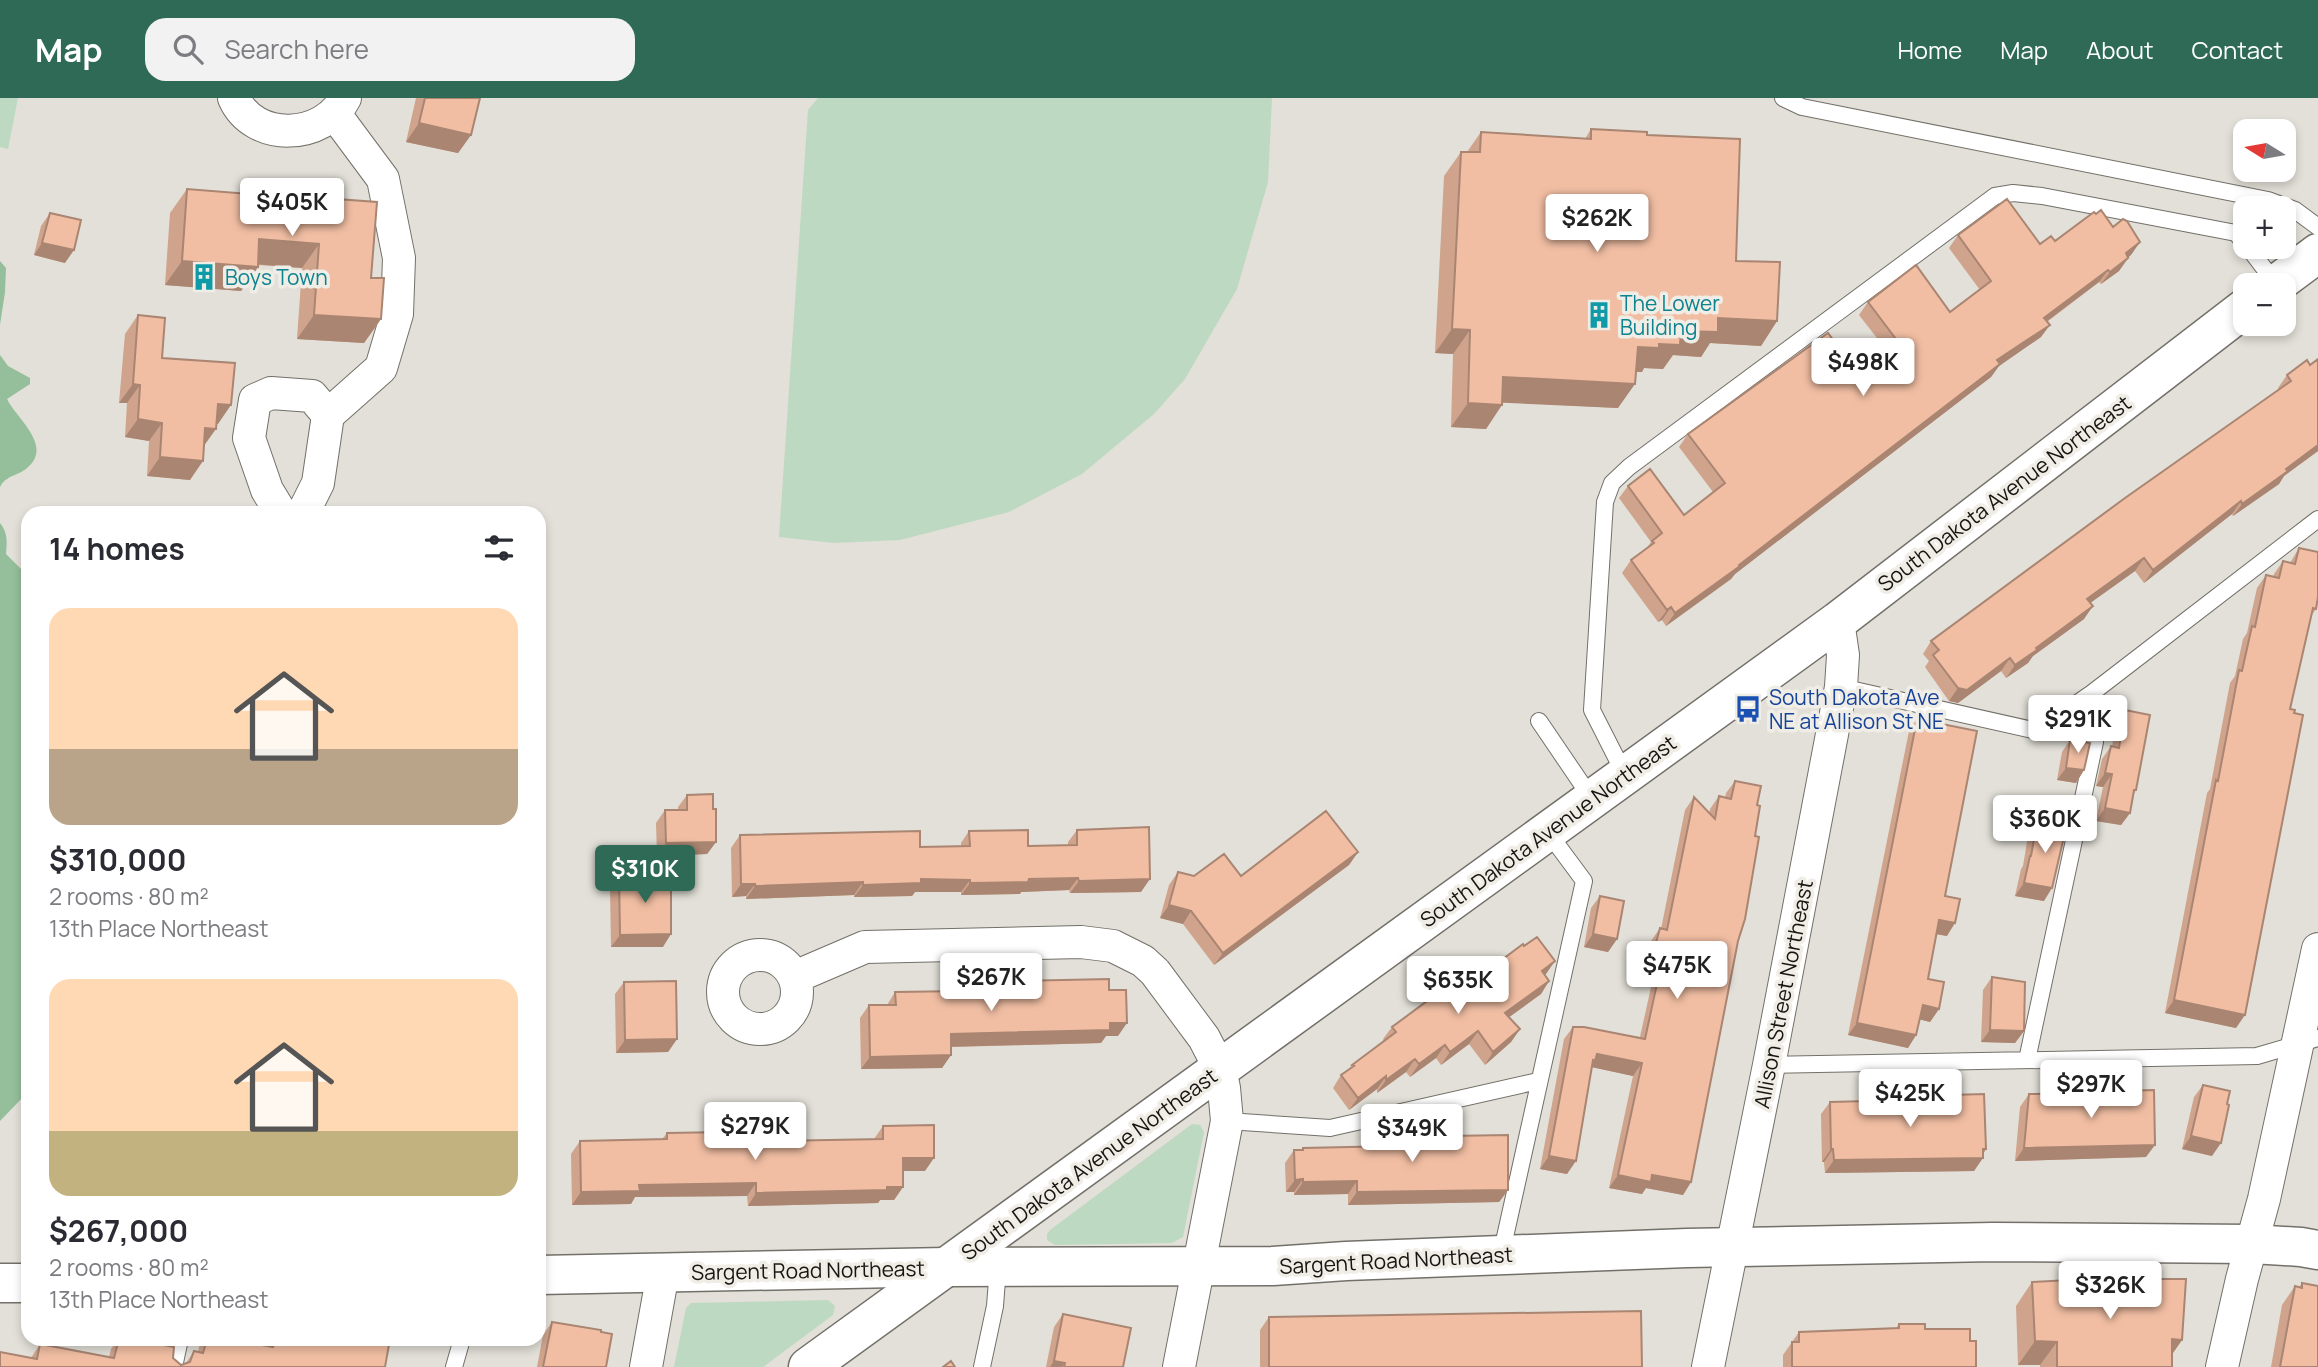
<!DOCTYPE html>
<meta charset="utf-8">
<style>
body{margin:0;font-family:Manrope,sans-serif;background:#f2f2f3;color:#2b2b33;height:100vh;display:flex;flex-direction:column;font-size:26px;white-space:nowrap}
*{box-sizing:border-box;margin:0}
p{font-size:23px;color:#7c7c81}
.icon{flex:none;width:38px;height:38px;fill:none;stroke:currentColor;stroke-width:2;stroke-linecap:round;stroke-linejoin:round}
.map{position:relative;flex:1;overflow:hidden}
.side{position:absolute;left:21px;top:408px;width:525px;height:840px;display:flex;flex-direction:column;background:#fff;border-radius:21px;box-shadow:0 4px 10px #0003}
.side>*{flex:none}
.needle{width:46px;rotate:281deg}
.buttons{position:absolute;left:2233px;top:21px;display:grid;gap:14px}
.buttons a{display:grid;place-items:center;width:63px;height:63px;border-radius:14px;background:#fff;box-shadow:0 4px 10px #0003;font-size:35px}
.price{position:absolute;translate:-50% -60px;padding:0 16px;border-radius:7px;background:#fff;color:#222;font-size:23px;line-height:46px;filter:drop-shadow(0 2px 4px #0008)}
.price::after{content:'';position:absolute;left:50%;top:42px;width:21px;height:16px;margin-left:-10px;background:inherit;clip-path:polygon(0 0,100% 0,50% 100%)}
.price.current{background:#2e6a55;color:#fff}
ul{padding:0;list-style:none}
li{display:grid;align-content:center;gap:14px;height:371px;padding:0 28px}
li span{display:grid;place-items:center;height:217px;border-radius:21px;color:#555}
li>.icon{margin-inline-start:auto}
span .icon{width:126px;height:126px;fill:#fffc;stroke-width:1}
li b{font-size:30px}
h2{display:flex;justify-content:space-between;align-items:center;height:84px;padding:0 28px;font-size:30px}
header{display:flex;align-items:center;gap:42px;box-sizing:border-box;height:98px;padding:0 35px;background:#2e6a55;color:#fff}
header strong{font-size:33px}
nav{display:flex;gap:38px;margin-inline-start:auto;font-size:24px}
.search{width:490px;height:63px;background:#f2f2f3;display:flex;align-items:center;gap:18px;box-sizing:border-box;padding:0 24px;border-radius:21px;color:#7c7c81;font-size:26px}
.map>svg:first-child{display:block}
</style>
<header>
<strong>Map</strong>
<div class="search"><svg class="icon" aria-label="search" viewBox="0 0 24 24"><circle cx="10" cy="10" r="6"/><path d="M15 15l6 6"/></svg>Search here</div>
<nav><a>Home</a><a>Map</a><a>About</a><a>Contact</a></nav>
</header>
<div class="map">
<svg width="2318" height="1269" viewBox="0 0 2318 1269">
<rect width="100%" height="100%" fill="#e2e0d8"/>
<path fill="#bed9c1" d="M0,0h18l-10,51 -8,-2z
M818,0h454l-4,84 -31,107 -52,90 -31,35 -72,60 -73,38 -109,28 -66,3 -55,-6 29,-427z
M1192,1026l8,1 4,7 -21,105 -11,6 -117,2 -8,-5v-6l3,-4z
M828,1202l7,6 -2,9 -70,52h-89l12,-59 5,-5z"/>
<path fill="#94bf9a" d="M0,163l6,7 -1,24 -5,33z
M0,257l8,11 22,12v6l-23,15c9,19 47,47 20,69 -9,8 -21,7 -27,19z
M0,425c8,10 7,19 6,31l22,22v508l-4,12 -24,25z"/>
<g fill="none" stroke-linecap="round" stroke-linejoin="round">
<defs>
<path id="lane" d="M1783,0l19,9 466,93 27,10 23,17
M2248,149l28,37
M1841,589l196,44 55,-38 226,-174
M1539,623l53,78
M1625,677l-33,-65 13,-208 7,-19 17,-16 366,-271 18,-3 29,3 194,37 9,11
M2027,962l68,-318 -3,-49
M1769,967l488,-9 61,-18
M1227,1023l103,7 208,-47
M1501,1157l83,-374 -37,-50
M174,1269l6,-28
M454,1269l8,-28
M982,1269l13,-61 3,-39"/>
<path id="street" d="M234,0c20,45 90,42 111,0
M328,317l53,-47 16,-54 2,-56 -16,-79 -49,-66
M281,415l-14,-23 -18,-52 6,-38 16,-7 41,3 16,19 -10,68 -15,30
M723 894a37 37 0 1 1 74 0a37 37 0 1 1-74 0Z
M795,879l70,-30 216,-5 32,4 30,15 12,11 49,66 16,31 4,19 3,33 -48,246
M646,1269l17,-94
M1708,1269l61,-302 72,-378 2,-32 -5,-34
M2222,1269l20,-88 22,-80 54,-250"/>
<path id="secondary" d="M539,1177l408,-8 326,-1 73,-5 341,-13 306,-6 259,2 49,3 17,3
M0,1185h28"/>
<path id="primary" d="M2275,187l43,-32
M808,1269l1030,-746 407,-313"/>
</defs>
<use href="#lane" stroke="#737069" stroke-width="18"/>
<use href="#street" stroke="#737069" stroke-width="34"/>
<use href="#secondary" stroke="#737069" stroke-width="41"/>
<use href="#primary" stroke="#737069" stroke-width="41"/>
<use href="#lane" stroke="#fff" stroke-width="16"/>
<use href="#street" stroke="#fff" stroke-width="32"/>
<use href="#secondary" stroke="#fff" stroke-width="38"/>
<use href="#primary" stroke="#fff" stroke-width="38"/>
</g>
<path fill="#cfa38c" d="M416,0h64l-9,37 -13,18 -52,-11z
M1591,31l56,6 130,186 -16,25 -51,-3 -9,14 -28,-2 -10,14 -19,-1 -2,4h-6l-18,36 -115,-6 -17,27 -35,-2 2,-73 -18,-1 9,-177 17,-24h6l14,-20 104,7z
M262,81l75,20 34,79 10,41 -17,24 -67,-4 5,-71 -44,-3v2l-17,24 -76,-6 5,-72 17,-24 65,5z
M50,115l15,50 -31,-8 7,-29z
M2096,116l17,13 27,15 -21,29 -18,13 -2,-2 -52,40 -6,15 -42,29 -8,11 -256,197 -4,5 -65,47 -4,-6 -4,2 -36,-49 9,-13 15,-11 5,-7 -32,-44 9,-12 56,29 29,-23 -34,-45 9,-13 173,-56 30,-22 -32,-41 9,-13 82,10 30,-22 -31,-42 9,-13 82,9 15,-3z
M138,217l24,43 56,66h-1l-13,22 -14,34 -43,-4 2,-35 -24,-4 2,-34h-8l6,-69z
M2318,261v92l-34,25 -5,8 -46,32 -1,-2 -88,69 -9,-12 -45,32 -6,16 -51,37 -5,7 -22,15 -5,-7 -43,32 -9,-2 -24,-34 4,-6 -6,-7 8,-13 348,-251 -1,-2 9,-13 23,-10z
M2299,450l17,61 -5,7 -21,93 -54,319 -71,-15 42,-220 3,-4 20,-106 5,-7 8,-37 4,-6 10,-45 9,-13 7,2 1,-3 9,-13 7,2z
M2125,612l11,80 -2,4 -4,19 -9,12 -25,-4 7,-34 -7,-1 6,-27 9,-13 1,1 4,-24z
M1917,621l28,177 2,40 -11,-2 -8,45 11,30 -9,13 -10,-3 -4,16 -8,13 -60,-13 61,-304z
M2070,642l14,30 -8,13 -19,-3 5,-28z
M1735,683l22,24 -2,31 -17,105 -47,241 -8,13 -37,-7 -4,6 -33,-6 24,-112 -41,-9 -25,107 -27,-5 24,-130 9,-12 67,10 15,-68 -11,-3 7,-25 9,-13 1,1 24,-119 9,-13 15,17 1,-5 9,-13 6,2 1,-5z
M687,697l26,14 3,33 -9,12 -50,2 -1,-33 9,-13h13v-3z
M2037,725l7,78 -29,-5 6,-27 2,-3 5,-30z
M1077,732l64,62 -71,1 -1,-3 -48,2 -1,2 -59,1v-3h-46l-3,4 -58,1v-2l-108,4v-3l-14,1 -1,-49 9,-13 180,12 41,-1v-3l8,-12 59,15 40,-1v-3z
M1358,754l-9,13 -135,100 -31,-41 -23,-6 9,-33 9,-13 16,4h47z
M619,778l44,71h-52l-1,-58z
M1600,798l17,43 -9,13 -24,-5 7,-39z
M1546,876l-1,1 4,6 -8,13 -32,23 11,12 -9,13 -26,23 -16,-21 -28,21 -5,-7 -26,19 -4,-5 -29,21v-4l-28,21 -16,-22 8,-13 7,-5 4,-5 32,-24 -1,-2 9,-12z
M1992,879l32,54 -9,12 -34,-1 2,-52z
M624,884l53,57 -9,13 -52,1 -1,-59z
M963,884l146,8 9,46h-12l-5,7 -150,4v8l-9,13 -81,1 -1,-51 9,-13h18l8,-13 62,-1z
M2203,987l9,71 -30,-7 12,-52z
M2114,993l32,66 -131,4 5,-54 9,-13 83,-1z
M1916,998l70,53 -12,22 -149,2 -1,-11h-2l-1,-48 9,-12 37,3 43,-1z
M883,1028l42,45h-22v16l-9,13h-14l-2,3 -130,3 -1,-10 -112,1 -4,7 -59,1 -1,-51 9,-13 82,-2 5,-6 59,9 148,-3z
M1388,1039l120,53 -9,12 -151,3v-11l-54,1v-3h-8l-1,-29 9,-13h8l1,-2 79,-2z
M2032,1184l150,58 -10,14v13h-132v-2h-22l-2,-59z
M2302,1185l16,84h-47l11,-62 13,-19 4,1z
M1063,1216l60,53h-77l8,-40z
M1269,1219l373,50h-382v-37z
M552,1224l49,10 5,35h-69l6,-32z
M1899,1226l26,5 45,12 6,26h-193v-12l16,-23 97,-4z
M118,1241h14l41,19 8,7 5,-2 8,-12 4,1 1,-5 6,-8h25l38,7 4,-7h58l9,1v-1h51l-5,28h-385l31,-9 9,-14 69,13 2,-8z"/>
<path fill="#a98572" d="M419,25l52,12 -13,18 -52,-11z
M259,141l60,5 -17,24 -60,-5z
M2140,144l-9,13 -14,11 9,-13z
M42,145l32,7 -9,13 -31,-8z
M2128,160l-9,13 -18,13 9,-12z
M182,163l76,6 -17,24 -76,-6z
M2108,172l-9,12 -64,48 9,-12z
M314,217l67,4 -17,24 -67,-4z
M1718,220l59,3 -16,25 -51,-3 -9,14 -28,-2 -10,14 -19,-1 -2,4 -21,-1 17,-24 21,-3 22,-13z
M2050,227l-9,12 -42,29 -8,11 -256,197 -4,5 -65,47 9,-13 64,-48 258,-205z
M1452,231l18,1 -17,24 -18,-1z
M1503,279l132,7 -17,24 -131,-6z
M133,286l7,1 -13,18h-8z
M1468,305l34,2 -16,24 -35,-2z
M218,306l13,1 -13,19 -13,-1z
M138,321l24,4 -13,18 -24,-4z
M205,330l11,1 -13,18z
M2318,347v6l-34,25 -5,8 -46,32 9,-12z
M160,359l43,4 -13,19 -43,-4z
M2241,403l-9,13 -88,69 9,-13z
M2144,460l-9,13 -56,40 8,-12z
M2093,508l-9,13 -51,37 -5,7 -22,15 9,-13 21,-17z
M1671,509l-9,13 -4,2 9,-12z
M2010,560l-9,13 -43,32 -9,-2 9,-13z
M2066,670l18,2 -8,13 -19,-3z
M2105,675l7,1 -9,13 -7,-1z
M2105,710l25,5 -9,12 -25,-4z
M716,744l-9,12 -50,2 9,-13z
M1358,754l-9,13 -135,100 9,-12z
M1078,780l-9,12 -48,2 -1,2 -59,1 9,-12z
M921,781l49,1 -9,12h-46l-3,4 -58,1 9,-12z
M1150,781l-9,13 -71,1 9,-12z
M863,784l-9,13 -108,4 9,-13z
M2024,785l28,5 -8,13 -29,-5z
M741,786h14l-9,12 -14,1z
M1169,807l22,6 -8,13 -23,-6z
M1939,822l16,3 -8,13 -17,-3z
M671,836l-8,13h-52l9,-12z
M1593,836l24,5 -9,13 -24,-5z
M1653,856l10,2 -8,13 -11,-3z
M1555,863l-9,13 -13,10 9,-13z
M1549,883l-8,13 -44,32 8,-13z
M2174,902l71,15 -9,13 -71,-15z
M1923,907l16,4 -9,13 -16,-4z
M1110,925h17l-9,13h-12l-5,7 -159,4 9,-13z
M1857,925l59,12 -8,13 -60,-13z
M1520,931l-9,13 -26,23 8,-13z
M1990,932l34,1 -9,12 -34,-1z
M1478,933l-9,13 -28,21 9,-13z
M677,941l-9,13 -52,1 9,-13z
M1445,947l-9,13 -26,19 9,-13z
M1597,956l45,9 -9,13 -42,-9z
M951,957l-9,13 -81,1 9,-12z
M1415,961l-9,13 -29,21 9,-13z
M1386,978l-9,13 -28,21 9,-12z
M2191,1038l30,7 -9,13 -30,-7z
M2155,1047l-9,12 -131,4 9,-13z
M1831,1051h2l-9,13h-2z
M1986,1051l-6,9h3l-9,13 -149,2 9,-13z
M1549,1058l27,5 -9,13 -27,-5z
M903,1060h31l-9,13h-31z
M1618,1077h34l39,7 -8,13 -37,-7 -4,6 -33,-6z
M1303,1081l-9,13h-8l9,-12z
M1357,1083l-9,13 -54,1 9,-13z
M756,1085l-9,13 -112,1 -4,7 -59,1 9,-13 58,-7z
M887,1089h16l-9,13h-14l-2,3 -130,3 8,-13z
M1508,1092l-9,12 -151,3 9,-13z
M2172,1241l10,1 -16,23z
M2035,1243l22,1 -17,23h-22z
M1054,1263l11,2 -3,4h-12z"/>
<path fill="#f1bea3" stroke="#a98572" stroke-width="2" d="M425,0h55l-9,37 -52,-12z
M1591,31l56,3v3l93,4 -4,122 44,1 -3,59 -59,-3v14l-37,-1 -1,14 -21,-1v4l-21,-1 -3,37 -132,-7 -1,28 -34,-2 2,-73 -18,-1 9,-177h19l1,-20 110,7z
M262,81l76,6 -1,14 40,3 -6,76h13l-3,41 -67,-4 5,-71 -60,-5 -1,28 -76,-6 5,-72 74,6z
M2007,101l33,45 11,-8 4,5 39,-29 2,2 5,-4 12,17 10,-8 4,2 13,21 -14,11 2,5 -18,14 -2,-2 -64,48 6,7 -53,35 3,4 -261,201 1,1 -65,47 -4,-6 -4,3 -36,-50 23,-17 -2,-2 10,-8 -34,-47 22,-17 34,46 41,-32 -37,-49 140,-101 33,45 41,-31 -34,-45 48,-37 34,47 41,-31 -33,-46z
M50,115l31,7 -7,30 -32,-7z
M138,217l27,3 -3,40 73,5 -4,42 -13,-1 -2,25 -11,-1 -2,33 -43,-4 2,-34 -24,-4 2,-34 -7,-1z
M2318,261v86l-32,24 2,2 -46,33 -1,-3 -88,69 -9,-12 -57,41 6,7 -57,42 1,2 -22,15 -5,-7 -43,32 -9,-2 -25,-33 6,-5 -8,-9 194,-143 166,-117 -4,-6 20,-15 3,5z
M2299,450l19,4v45l-2,12 -3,-1 -23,101 5,1 -1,3 9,2 -58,300 -71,-15 42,-220 2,1 21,-111 3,1 10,-45 3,1 11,-52 13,3 4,-17 12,3z
M2125,612l25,5 -14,75h-2l-4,23 -25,-5 7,-34 -7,-1 6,-27 8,2z
M1917,621l60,12 -32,165 15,3 -5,24 -16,-3 -11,59 16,3 -5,27 -16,-4 -7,30 -59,-12z
M2070,642l20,3 -6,27 -18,-2z
M1735,683l26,5 -4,19 3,1 -5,30 4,1 -14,82 -7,22 -47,241 -39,-7 -1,7 -33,-7 24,-112 -45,-9 -2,7 -2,-1 -17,101 -27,-5 24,-129h11l61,12 18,-83 -10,-2 7,-26 7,2 27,-133 21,22 4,-23 12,3z
M713,696v15h3v33l-50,1 -1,-33h22v-15z
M1326,713l32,41 -135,101 -32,-42 -22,-6 9,-33 16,4 30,-22 17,22z
M2037,725l29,5 -14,60 -28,-5 6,-27h1z
M1149,729l1,52 -71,2 -1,-3 -49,1 -1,3 -58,1v-3l-49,-1v4l-58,2v-3l-108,4v-2h-14l-1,-49 180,-4v16l50,-1 -1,-15 59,-1v16l49,-1v-15z
M671,777v59l-51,1 -1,-59z
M1600,798l24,5 -7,38 -24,-5z
M1537,839l18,24 -13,10 7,10 -44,32 15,16 -27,23 -15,-21 -28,21 -5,-7 -26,19 -4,-5 -29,21v-4l-28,22 -17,-23 13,-9 -2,-1 44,-33 -4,-5 85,-63 7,9 39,-29 1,2z
M1992,879l33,5 -1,49 -34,-1z
M1109,881v11h17l1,33h-17v7l-159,4v21l-81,2 -1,-52h27l-1,-13 68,-1v-9z
M676,883l1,58 -52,1 -1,-58z
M2203,987l27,6 -3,13 2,1 -8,38 -30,-7z
M2154,992l1,55 -131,3 5,-54 85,-1v-2z
M1984,996l2,55h-3v9l-149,2 -1,-11h-2l-1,-47 37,-1v4l48,-1 1,-8z
M934,1027v33h-31v29h-16v3l-131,3v-10l-117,2 1,6 -59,1 -1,-51 87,-2v-6l59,-1v10l157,-3v-13z
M1508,1037v55l-151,2v-11l-54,1v-3l-8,1 -1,-30h9v-2l92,-2 -7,-9z
M2090,1181h96l-4,61 -10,-1v28h-115v-25l-22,-1 -3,-59z
M2302,1185l16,3v81h-38l15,-81 7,2z
M1641,1213l1,56h-373v-50z
M1063,1216l68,14 -8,39h-59l1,-4 -11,-2z
M552,1224l49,8v2l11,2 -6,33h-63z
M1899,1226h26v5h45v12h6v26h-184v-25h7v-10l100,-4z
M119,1241h13l42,8 -1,11 8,7 9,-3 4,-11 9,2 4,-14h23l43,8 3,-8h54l14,2 1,-2h45l-5,28h-385v-15l37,7 3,-15 74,14z
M951,1263l4,6h-12z"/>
<defs>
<symbol id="building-bare" viewBox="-9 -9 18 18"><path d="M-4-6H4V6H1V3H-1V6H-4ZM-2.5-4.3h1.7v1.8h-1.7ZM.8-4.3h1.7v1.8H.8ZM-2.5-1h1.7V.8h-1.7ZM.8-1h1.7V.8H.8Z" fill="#0f9aa8" stroke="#efede5" stroke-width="2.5" paint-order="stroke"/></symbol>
<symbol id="bus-bare" viewBox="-9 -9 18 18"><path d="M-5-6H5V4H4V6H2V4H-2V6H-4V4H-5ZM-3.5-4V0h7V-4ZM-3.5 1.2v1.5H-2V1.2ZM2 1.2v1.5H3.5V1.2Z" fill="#1a4fb4" stroke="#efede5" stroke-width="2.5" paint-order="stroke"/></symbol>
</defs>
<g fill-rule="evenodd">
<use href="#building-bare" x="185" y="160" width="38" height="38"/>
<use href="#building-bare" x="1580" y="198" width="38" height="38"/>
<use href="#bus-bare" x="1729" y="592" width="38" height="38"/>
</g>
<g text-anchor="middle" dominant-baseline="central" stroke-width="7" stroke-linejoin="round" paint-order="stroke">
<g font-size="21" fill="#0d838f" stroke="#efede5" text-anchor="start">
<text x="225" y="179">Boys Town</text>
<text x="1620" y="205">The Lower<tspan x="1620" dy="24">Building</tspan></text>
</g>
<g font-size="21" fill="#161512" stroke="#efede5">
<text transform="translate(2004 395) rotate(-37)">South Dakota Avenue Northeast</text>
<text transform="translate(1548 733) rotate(-36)">South Dakota Avenue Northeast</text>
<text transform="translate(1783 896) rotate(-79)">Allison Street Northeast</text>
<text transform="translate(1089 1066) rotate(-36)">South Dakota Avenue Northeast</text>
<text transform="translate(1396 1162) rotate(-3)">Sargent Road Northeast</text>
<text transform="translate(808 1172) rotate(-1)">Sargent Road Northeast</text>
</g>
<g font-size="21" fill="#164399" stroke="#efede5" text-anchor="start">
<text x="1769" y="599">South Dakota Ave<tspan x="1769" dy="24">NE at Allison St NE</tspan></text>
</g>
</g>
</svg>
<div class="buttons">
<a><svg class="needle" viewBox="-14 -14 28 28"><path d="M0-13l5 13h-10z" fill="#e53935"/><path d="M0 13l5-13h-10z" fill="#7c7c81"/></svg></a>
<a>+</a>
<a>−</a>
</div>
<b class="price" style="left:292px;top:140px">$405K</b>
<b class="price" style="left:1597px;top:156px">$262K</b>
<b class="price" style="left:1863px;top:300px">$498K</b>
<b class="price" style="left:2078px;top:657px">$291K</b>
<b class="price" style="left:2045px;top:757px">$360K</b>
<b class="price current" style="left:645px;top:807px">$310K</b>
<b class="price" style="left:1677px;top:903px">$475K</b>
<b class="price" style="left:991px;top:915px">$267K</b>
<b class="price" style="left:1458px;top:918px">$635K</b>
<b class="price" style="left:2091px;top:1022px">$297K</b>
<b class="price" style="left:1910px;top:1031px">$425K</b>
<b class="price" style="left:755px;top:1064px">$279K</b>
<b class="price" style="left:1412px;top:1066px">$349K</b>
<b class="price" style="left:2110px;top:1223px">$326K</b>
<section class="side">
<h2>14 homes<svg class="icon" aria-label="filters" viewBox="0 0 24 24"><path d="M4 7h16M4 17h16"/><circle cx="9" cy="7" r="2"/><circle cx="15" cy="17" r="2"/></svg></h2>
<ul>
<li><span style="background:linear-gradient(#ffd9b3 65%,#b9a48a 0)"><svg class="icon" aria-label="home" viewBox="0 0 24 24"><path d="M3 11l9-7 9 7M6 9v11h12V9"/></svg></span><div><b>$310,000</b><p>2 rooms · 80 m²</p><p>13th Place Northeast</p></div></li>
<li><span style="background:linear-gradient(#ffd9b3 70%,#c2b280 0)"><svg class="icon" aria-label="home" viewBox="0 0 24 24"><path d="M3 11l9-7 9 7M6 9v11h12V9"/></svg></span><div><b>$267,000</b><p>2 rooms · 80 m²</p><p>13th Place Northeast</p></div></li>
</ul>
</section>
</div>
